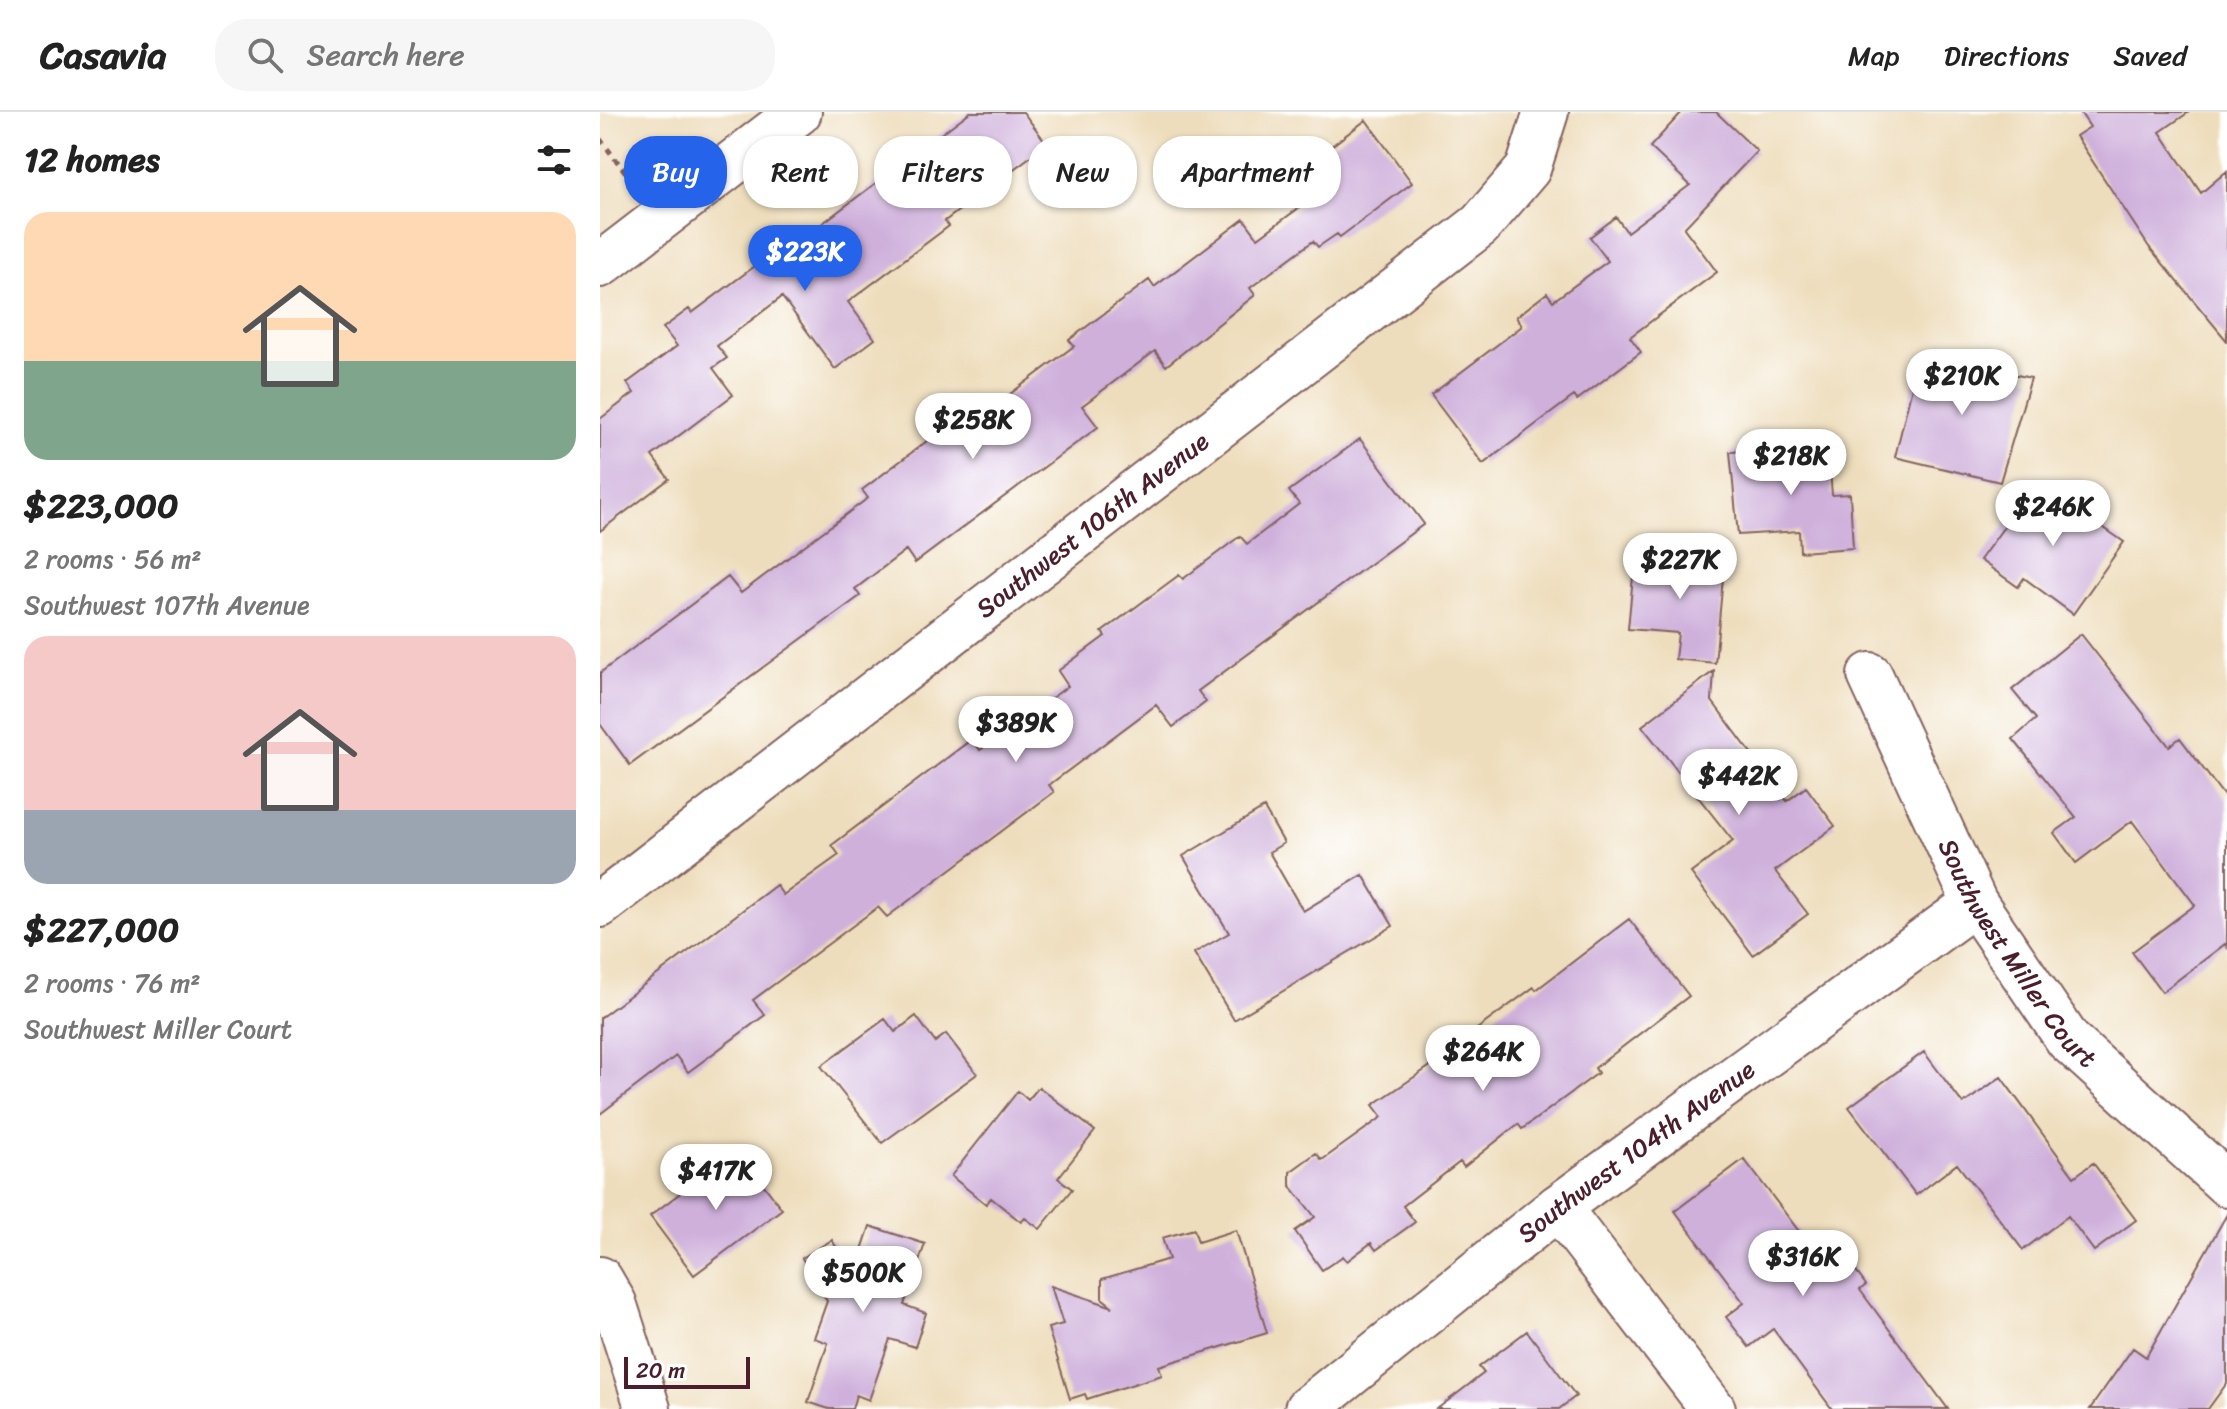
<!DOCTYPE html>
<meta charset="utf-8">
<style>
body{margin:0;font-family:Sriracha,sans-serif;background:#f6f6f6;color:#222;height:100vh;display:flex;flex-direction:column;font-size:30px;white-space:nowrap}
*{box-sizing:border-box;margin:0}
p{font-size:26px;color:#767676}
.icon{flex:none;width:44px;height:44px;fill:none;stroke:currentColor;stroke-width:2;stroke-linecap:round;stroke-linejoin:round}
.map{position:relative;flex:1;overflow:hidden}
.details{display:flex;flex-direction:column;background:#fff;width:600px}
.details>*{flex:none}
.banner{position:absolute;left:24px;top:24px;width:760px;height:72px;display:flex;gap:16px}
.scale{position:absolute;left:24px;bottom:20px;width:126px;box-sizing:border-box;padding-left:8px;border:4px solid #4a1f2b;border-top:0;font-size:22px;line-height:28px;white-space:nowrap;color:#4a1f2b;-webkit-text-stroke:6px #fff;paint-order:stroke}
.price{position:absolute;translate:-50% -68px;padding:0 18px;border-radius:28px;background:#fff;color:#222;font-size:26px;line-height:52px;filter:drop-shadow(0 2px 4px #0008)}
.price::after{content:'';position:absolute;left:50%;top:48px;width:24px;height:18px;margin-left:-12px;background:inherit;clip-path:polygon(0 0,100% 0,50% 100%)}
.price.selected{background:#2563eb;color:#fff}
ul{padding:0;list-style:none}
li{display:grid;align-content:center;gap:16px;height:424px;padding:0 24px}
li span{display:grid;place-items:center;height:248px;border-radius:24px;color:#555}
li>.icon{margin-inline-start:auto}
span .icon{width:144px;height:144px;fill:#fffc;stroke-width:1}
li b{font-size:34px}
h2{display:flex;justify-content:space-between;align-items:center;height:96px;padding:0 24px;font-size:34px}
.chip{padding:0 28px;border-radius:32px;background:#fff;box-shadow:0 2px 6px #0004;font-size:28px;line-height:72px}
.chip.selected{background:#2563eb;color:#fff}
header{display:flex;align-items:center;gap:48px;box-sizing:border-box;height:112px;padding:0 40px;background:#fff;border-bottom:2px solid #e0e0e0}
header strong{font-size:38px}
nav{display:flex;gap:44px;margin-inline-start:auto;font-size:28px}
.search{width:560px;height:72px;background:#f6f6f6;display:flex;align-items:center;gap:20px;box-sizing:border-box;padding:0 28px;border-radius:32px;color:#767676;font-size:30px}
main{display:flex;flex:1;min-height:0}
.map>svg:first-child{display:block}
</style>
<header>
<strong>Casavia</strong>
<div class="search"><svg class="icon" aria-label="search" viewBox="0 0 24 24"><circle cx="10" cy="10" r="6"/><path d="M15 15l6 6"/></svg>Search here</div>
<nav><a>Map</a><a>Directions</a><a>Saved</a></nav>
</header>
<main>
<section class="details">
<h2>12 homes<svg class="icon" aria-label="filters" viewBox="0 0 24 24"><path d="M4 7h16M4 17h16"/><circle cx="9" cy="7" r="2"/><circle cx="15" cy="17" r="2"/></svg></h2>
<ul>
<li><span style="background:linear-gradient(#ffd9b3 60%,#7fa58c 0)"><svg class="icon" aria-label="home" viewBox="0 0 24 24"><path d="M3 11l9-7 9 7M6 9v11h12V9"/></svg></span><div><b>$223,000</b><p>2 rooms · 56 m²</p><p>Southwest 107th Avenue</p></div></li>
<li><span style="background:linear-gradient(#f6c9c9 70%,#9aa5b1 0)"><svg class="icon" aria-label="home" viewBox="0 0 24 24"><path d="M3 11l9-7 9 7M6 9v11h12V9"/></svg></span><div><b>$227,000</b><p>2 rooms · 76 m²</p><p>Southwest Miller Court</p></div></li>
</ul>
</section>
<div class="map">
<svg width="1627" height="1297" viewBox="0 0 1627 1297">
<rect width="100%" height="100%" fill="#fff"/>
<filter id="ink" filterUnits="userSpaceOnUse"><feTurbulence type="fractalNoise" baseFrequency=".0125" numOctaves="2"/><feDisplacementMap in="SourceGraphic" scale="16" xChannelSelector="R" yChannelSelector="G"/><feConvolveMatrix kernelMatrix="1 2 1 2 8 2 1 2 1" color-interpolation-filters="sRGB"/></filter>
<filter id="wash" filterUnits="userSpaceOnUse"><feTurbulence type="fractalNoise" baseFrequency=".006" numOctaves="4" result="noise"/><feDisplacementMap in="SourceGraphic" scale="32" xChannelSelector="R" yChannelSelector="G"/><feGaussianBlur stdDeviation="1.8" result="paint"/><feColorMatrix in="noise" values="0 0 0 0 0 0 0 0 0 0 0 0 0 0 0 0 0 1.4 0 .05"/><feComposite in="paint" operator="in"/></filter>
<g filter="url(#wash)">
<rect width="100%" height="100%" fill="#eeddbc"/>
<g id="blocks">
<path fill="#cfb0db" d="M370,0h53l24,32 -102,77 4,5 -101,76 27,37 -40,30 -53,-72 -65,49 10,12 -14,10 20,27 -81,61 17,23 -69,52v-112l34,-26 -7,-10 50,-37 -14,-18 26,-19 3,4 87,-65 4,5z
M1082,0h34l41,39 -73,77 33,44 -87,65 11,15 -64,48 -3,-4 -91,68 -52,-69 91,-69 -6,-9 31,-24 6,8 55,-40 -18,-24 26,-20 11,15 63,-47 -40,-38z
M1480,0h109l-29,20 41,61 26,-22v170l-78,-94 -73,-111 14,-9z
M766,8l46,63 -72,54 -3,-3 -19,13 -5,-6 -63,47 5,7 -89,71 -11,-15 -73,55 16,21 -183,136 -9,-13 -51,39 5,7 -230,169 -30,-41v-51l128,-96 13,16 127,-95 -6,-8 77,-58 7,10 128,-96 -5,-6 80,-60 5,7 90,-68 14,19 53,-39 -18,-24z
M1320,242l111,24 -31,104 -105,-25z
M760,327l64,85 -226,167 8,11 -33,25 -17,-22 -107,80 5,7 -167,125 -9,-10 -125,93 12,15 -77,57 -12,-16 -76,58v-96l176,-133 7,10 56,-40 -7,-10 140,-106 8,11 88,-64 -10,-15 47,-35 -3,-4 77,-57 4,4 57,-43 7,8 52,-40 -10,-13z
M1228,334l4,49 18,-1 3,54 -53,4 -1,-21 -61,4 -8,-83z
M1437,369l87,61 -51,72 -49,-36 -6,9 -38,-27z
M1065,440l60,5 -10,106 -40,-4 3,-26 -50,-4 7,-74 30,3z
M1481,522l88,112 11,-8 47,62v147l-2,-3 -63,48 -30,-40 63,-47 -63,-84 -56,42 -22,-30 22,-16 -63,-78 23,-20 -24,-29z
M1114,559l-2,30 75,100 19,-14 29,39 -60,45 33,43 -55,41 -62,-82 42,-32 -91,-115z
M664,696l20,35 -15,9 34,59 60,-36 30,51 -159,94 -40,-67 35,-20 -46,-77z
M1029,807l60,77 -94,72 3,5 -76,56 -4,-5 -54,43 -4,-5 -57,44 12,16 -39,28 -5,-7 -24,18 -4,-5 -21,14 -27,-39 20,-14 -25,-32v-13l26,-19 6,7 60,-43 -9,-12 87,-59 -2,-3 76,-56 2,3z
M316,904l19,26 11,-8 31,40 -95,69 -61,-77 64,-47 10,13z
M1324,940l39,52 38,-27 73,100 19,-14 43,57 -42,31 -26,-35 -45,34 -66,-86 -41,31 -67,-88z
M439,975l56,44 -37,47 14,11 -32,40 -15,-11 -4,4 -30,-24 -5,6 -35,-28 67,-85 10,9z
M137,1038l45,59 -88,66 -44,-59z
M1144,1047l70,92 17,-13 35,47 -6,5 88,119h-116l-59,-80 -24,18 -23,-30 18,-14 -69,-92z
M1627,1102v169l-19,26h-118l43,-61 13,9z
M270,1114l55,18 -21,61 22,8 -11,34 -25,-8 -21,61 -13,-5 -4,14h-23l-21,-7 20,-59 -14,-5 13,-37 -25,-43 30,-18 21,36z
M594,1117l4,13 38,-12 31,103 -108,33 3,9 -19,6 -56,18 -2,-5 -15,5 -22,-71 15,-4 -12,-38 62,21 -11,-9v-19l67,-20 -7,-21z
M927,1219l49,65 -17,13h-122l47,-36 -5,-6z"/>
</g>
</g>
<g filter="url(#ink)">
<use href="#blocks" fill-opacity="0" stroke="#83625e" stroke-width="2"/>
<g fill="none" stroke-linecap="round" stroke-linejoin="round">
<defs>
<g id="minor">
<path d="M0,153l199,-153"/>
<path id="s1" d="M1270,563l105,228 93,137 159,144"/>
<path id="s2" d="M0,793l880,-680 48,-56 18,-57"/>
<path d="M958,1095l155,202"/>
<path d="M0,1167l14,24 34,106"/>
<path id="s3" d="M707,1297l251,-202 417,-304"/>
</g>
</defs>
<use href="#minor" stroke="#83625e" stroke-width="48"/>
<path stroke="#83625e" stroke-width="5" stroke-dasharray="6 6" stroke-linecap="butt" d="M0,27l36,47"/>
<use href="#minor" stroke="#fff" stroke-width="44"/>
</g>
</g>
<g text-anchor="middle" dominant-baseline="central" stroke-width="6" stroke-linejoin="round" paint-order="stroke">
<g font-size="26" fill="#4a1f2b" stroke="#fff">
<text stroke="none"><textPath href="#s2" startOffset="622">Southwest 106th Avenue</textPath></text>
<text stroke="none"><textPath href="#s1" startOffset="316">Southwest Miller Court</textPath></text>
<text stroke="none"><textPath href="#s3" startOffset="418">Southwest 104th Avenue</textPath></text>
</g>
</g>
</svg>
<div class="scale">20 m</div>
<b class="price selected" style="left:205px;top:181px">$223K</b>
<b class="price" style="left:1362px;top:305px">$210K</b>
<b class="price" style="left:373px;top:349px">$258K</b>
<b class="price" style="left:1191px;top:385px">$218K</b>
<b class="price" style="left:1453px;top:436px">$246K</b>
<b class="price" style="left:1080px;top:489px">$227K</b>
<b class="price" style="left:416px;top:652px">$389K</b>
<b class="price" style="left:1139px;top:705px">$442K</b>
<b class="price" style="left:883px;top:981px">$264K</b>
<b class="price" style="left:116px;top:1100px">$417K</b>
<b class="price" style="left:1203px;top:1186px">$316K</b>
<b class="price" style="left:263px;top:1202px">$500K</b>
<div class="banner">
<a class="chip selected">Buy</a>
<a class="chip">Rent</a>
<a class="chip">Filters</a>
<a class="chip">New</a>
<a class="chip">Apartment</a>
</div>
</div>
</main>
